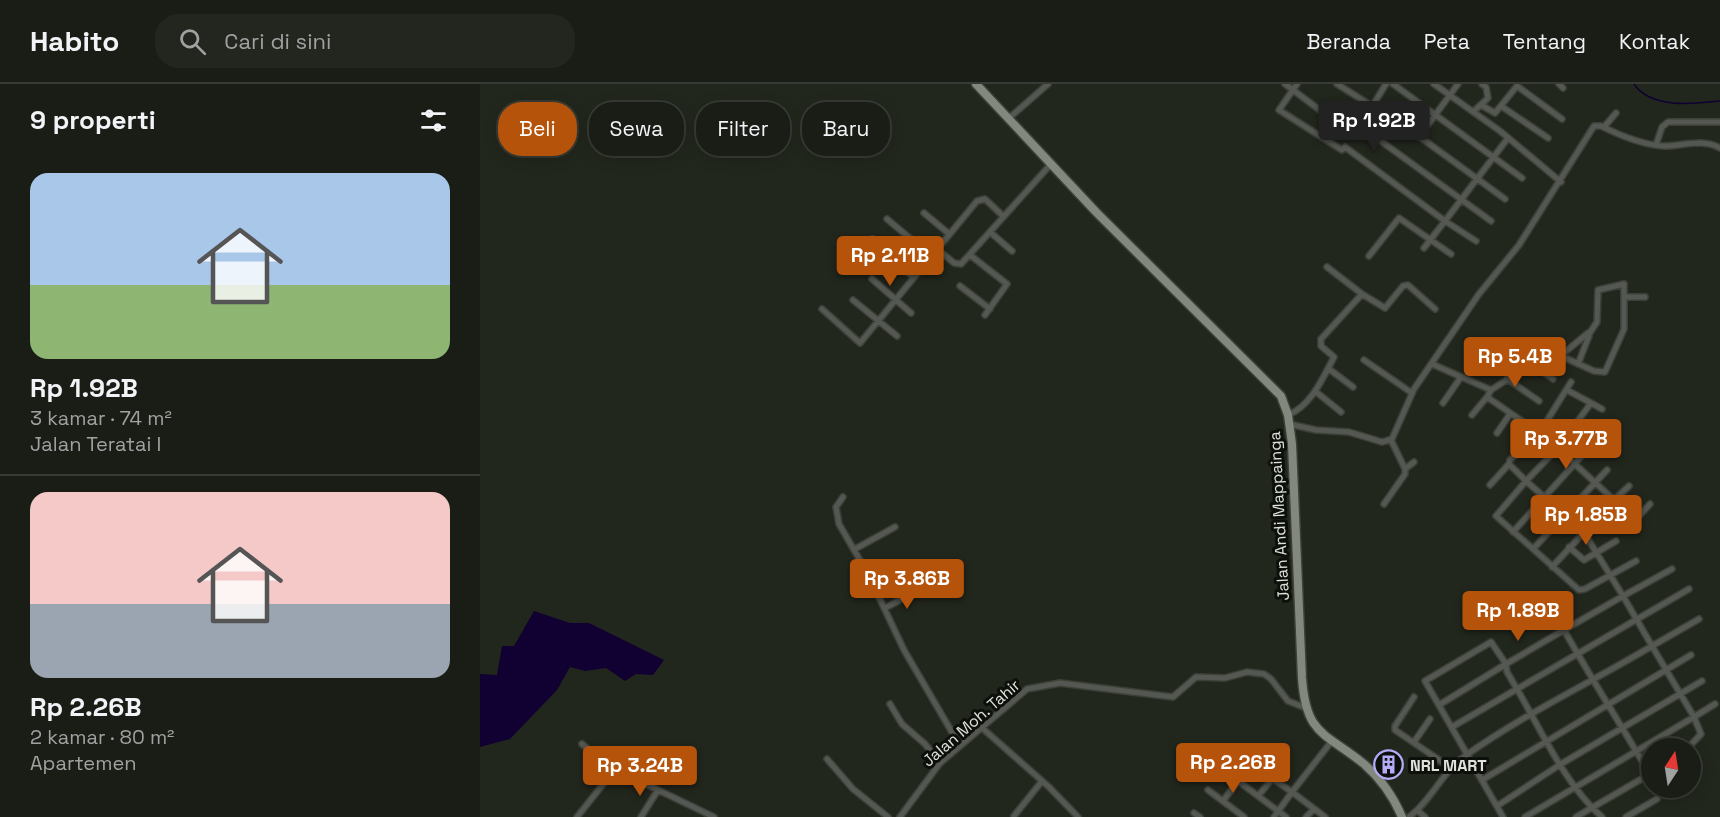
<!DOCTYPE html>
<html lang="id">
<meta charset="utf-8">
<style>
body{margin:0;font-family:"Space Grotesk",sans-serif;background:#23261f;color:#f1f3f6;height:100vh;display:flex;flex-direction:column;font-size:22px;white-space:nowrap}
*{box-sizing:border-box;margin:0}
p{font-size:20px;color:#9fa2a1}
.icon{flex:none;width:33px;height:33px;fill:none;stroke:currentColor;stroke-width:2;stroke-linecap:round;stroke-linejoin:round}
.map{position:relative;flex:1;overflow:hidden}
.drawer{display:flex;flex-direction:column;background:#1a1d16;width:480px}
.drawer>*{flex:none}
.hud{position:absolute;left:18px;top:18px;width:570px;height:54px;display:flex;gap:12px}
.needle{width:39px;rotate:12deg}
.controls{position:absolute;left:1161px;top:654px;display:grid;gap:12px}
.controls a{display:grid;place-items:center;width:60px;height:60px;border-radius:50%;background:#1a1d16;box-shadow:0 3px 15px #0003,0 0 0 2px #383b35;font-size:30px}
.price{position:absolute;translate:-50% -51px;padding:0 14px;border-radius:6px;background:#b45309;color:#fff;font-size:20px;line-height:39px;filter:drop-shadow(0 2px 3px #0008)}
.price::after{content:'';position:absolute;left:50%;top:36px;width:18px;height:14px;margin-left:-9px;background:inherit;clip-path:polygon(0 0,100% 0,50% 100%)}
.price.selected{background:#222;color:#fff}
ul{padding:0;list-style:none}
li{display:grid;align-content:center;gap:12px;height:318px;padding:0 30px}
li+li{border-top:2px solid #383b35}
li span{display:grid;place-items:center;height:186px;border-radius:18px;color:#555}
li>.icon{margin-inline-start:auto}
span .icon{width:108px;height:108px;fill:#fffc;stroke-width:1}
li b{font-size:26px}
h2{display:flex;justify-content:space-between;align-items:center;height:72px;padding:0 30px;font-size:26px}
.tag{padding:0 21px;border-radius:24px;background:#1a1d16;box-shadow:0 3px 15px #0003,0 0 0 2px #383b35;font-size:21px;line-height:54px}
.tag.selected{background:#b45309;color:#fff}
header{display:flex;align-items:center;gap:36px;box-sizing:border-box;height:84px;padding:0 30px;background:#1a1d16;border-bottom:2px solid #383b35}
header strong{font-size:28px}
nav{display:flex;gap:33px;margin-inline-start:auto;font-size:21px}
.search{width:420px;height:54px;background:#23261f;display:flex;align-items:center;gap:15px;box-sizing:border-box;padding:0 21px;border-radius:24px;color:#9fa2a1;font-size:22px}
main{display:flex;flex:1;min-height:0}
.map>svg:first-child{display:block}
</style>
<header>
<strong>Habito</strong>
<div class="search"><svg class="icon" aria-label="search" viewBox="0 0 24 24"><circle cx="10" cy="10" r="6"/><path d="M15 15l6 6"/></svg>Cari di sini</div>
<nav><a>Beranda</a><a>Peta</a><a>Tentang</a><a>Kontak</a></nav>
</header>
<main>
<section class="drawer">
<h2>9 properti<svg class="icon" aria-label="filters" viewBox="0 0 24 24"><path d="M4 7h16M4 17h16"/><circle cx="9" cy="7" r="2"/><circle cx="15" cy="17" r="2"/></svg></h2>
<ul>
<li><span style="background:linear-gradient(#a9c7e8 60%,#8fb573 0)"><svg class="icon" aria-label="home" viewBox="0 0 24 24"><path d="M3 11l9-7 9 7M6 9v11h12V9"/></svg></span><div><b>Rp 1.92B</b><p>3 kamar · 74 m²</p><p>Jalan Teratai I</p></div></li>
<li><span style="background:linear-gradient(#f6c9c9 60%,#9aa5b1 0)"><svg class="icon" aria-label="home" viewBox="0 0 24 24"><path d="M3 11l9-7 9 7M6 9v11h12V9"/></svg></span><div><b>Rp 2.26B</b><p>2 kamar · 80 m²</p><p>Apartemen</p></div></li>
</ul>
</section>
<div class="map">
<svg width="1240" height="733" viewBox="0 0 1240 733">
<rect width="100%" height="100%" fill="#22271d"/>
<path fill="#100132" d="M54,527l36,12h19l75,37 -11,15 -17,-1 -11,7 -19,-13 -21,3 -15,-4 -13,23 -47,49 -30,8v-73l17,1 5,-29h12z"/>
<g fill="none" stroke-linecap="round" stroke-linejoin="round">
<path stroke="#100132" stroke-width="1.5" d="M1154,0c17,25 59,20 86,17"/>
<defs>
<path id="minor" d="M805,0l60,45 15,-3
M817,0l-18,26 63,40 3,-3 100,74 63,-83
M857,0l76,48 92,67
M913,0l129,94
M954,0l66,47 61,51
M1079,0l4,4
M1001,21l14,8 22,-27 45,33
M1021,22l47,32
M993,28l15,-14 -2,-11 -4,-3
M528,35l40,-35
M880,42l131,95
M880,42l26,-42
M1124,43l12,-14
M939,53l39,-53
M1176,61l6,-18 6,-5h52
M444,129l24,20
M407,135l43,36
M510,148l22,19
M392,155l41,38
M456,164l18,15 7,1 90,-100
M944,164l21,-27 31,20
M490,171l37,29 -22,31
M889,172l30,-38 52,36
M847,183l35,27
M392,195l39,34
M480,202l30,23
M1144,213h21
M373,216l44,36
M342,225l38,34 117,-142 8,-2 18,17
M1081,272l33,15 11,1 19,-43v-45l-26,6 -1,32 -8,12
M884,276l48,33
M952,280l59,26 37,-24 14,5 46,-38 1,3 -11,28
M849,285l24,18
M1062,287l11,8
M1027,295l32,22
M1091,298l-31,50 -30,28 -1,4 17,17 -30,35 83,74 6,-1 51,-28
M1011,306l-4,7 48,33
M1087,306l35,19
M835,307l26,21
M963,319l18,-26
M1111,319l-33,45 -32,33 57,50 40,65 49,-27
M808,331c23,-9 35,-37 46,-58l-13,-11v-7l41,-45 23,14 18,-22 5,-1 27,24
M992,331l15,-18
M809,340l27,6 33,2 33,10 10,-3 22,-50 65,-95 40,-49 75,-119h7c20,10 41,19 63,20 19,0 38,-8 56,2
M1060,348l74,68 -62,67
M1017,349l13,-19
M911,356l14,29
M1010,401l19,-21
M363,413l-7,10 3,17 29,50 36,76 56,96
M1134,416l15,-14
M904,420l21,-30v-5l9,-7
M1157,434l13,-14
M1033,448l93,-103
M1089,463l15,13 32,-19
M375,465l40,-22
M1053,465l74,-79
M405,524l15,-8 2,-8
M1073,526l15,17
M1219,535l-47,27 42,71 21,-13
M934,613l-19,29v4l56,38
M410,620l12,20 23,20 15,19
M959,621l67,-41 -15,-22 -66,39 78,136
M501,643l68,60 29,30
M972,643l65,-38 -10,-17 -1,-8 58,-34
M934,658l16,-23
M102,660l32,28
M347,675l26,30 35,28
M772,678l-14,19 48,36
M734,685l11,-15 7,-3 60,41 -18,25
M1002,696l209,-125
M728,706l36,27
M778,712l15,-18
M743,717l15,-20
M1017,722l64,-42 141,-83
M938,727l7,6
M714,729l6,4
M534,732l28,-35
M97,733l35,-44 7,-2 95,46
M161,733l17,-27
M420,733l40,-54 87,-74 33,-6 113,14 23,-20 29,1 22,-6 17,2 7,5 17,22 18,7
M826,733l8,-8
M845,733l-33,-25 39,-50
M929,733c22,-16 33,-45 56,-61 59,-42 125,-73 187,-110l-29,-50 -59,34c28,50 59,98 88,148
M1045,733l169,-100 7,17 -13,14
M1096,733l74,-43
M1122,733c-36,-31 -61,-87 -85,-128l172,-100
M1146,733l31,-18"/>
<path id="primary" d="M496,0l121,129 184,183 7,19 4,29 10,234c4,58 23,54 62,86 16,14 30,34 38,53"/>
</defs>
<use href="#minor" stroke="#3c4138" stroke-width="8"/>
<use href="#primary" stroke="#3c4138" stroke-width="11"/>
<use href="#minor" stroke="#545752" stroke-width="5"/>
<use href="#primary" stroke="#82887d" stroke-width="8"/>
</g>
<defs>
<symbol id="building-ring" viewBox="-11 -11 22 22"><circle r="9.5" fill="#0d0f0b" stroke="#b4acf9" stroke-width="1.5"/><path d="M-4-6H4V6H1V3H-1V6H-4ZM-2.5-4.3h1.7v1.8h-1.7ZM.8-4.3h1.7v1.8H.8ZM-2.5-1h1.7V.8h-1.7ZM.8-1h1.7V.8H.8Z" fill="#b4acf9"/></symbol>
</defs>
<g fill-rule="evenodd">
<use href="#building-ring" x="892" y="664" width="33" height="33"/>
</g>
<g text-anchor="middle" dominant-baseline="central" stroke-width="6" stroke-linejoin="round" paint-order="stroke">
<g font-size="16" fill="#dee2db" stroke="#0d0f0b">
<text transform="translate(799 432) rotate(-93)">Jalan Andi Mappainga</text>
<text transform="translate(491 639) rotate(-41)">Jalan Moh. Tahir</text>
</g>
<g font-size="16" font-weight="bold" fill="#dee2db" stroke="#0d0f0b" text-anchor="start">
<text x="930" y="681">NRL MART</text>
</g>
</g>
</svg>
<div class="controls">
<a><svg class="needle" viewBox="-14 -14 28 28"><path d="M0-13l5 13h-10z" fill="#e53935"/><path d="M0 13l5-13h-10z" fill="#9fa2a1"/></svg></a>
</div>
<b class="price selected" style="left:894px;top:68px">Rp 1.92B</b>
<b class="price" style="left:410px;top:203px">Rp 2.11B</b>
<b class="price" style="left:1035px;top:304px">Rp 5.4B</b>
<b class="price" style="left:1086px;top:386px">Rp 3.77B</b>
<b class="price" style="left:1106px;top:462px">Rp 1.85B</b>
<b class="price" style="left:427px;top:526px">Rp 3.86B</b>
<b class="price" style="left:1038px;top:558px">Rp 1.89B</b>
<b class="price" style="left:753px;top:710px">Rp 2.26B</b>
<b class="price" style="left:160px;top:713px">Rp 3.24B</b>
<div class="hud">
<a class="tag selected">Beli</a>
<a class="tag">Sewa</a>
<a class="tag">Filter</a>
<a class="tag">Baru</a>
</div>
</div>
</main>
